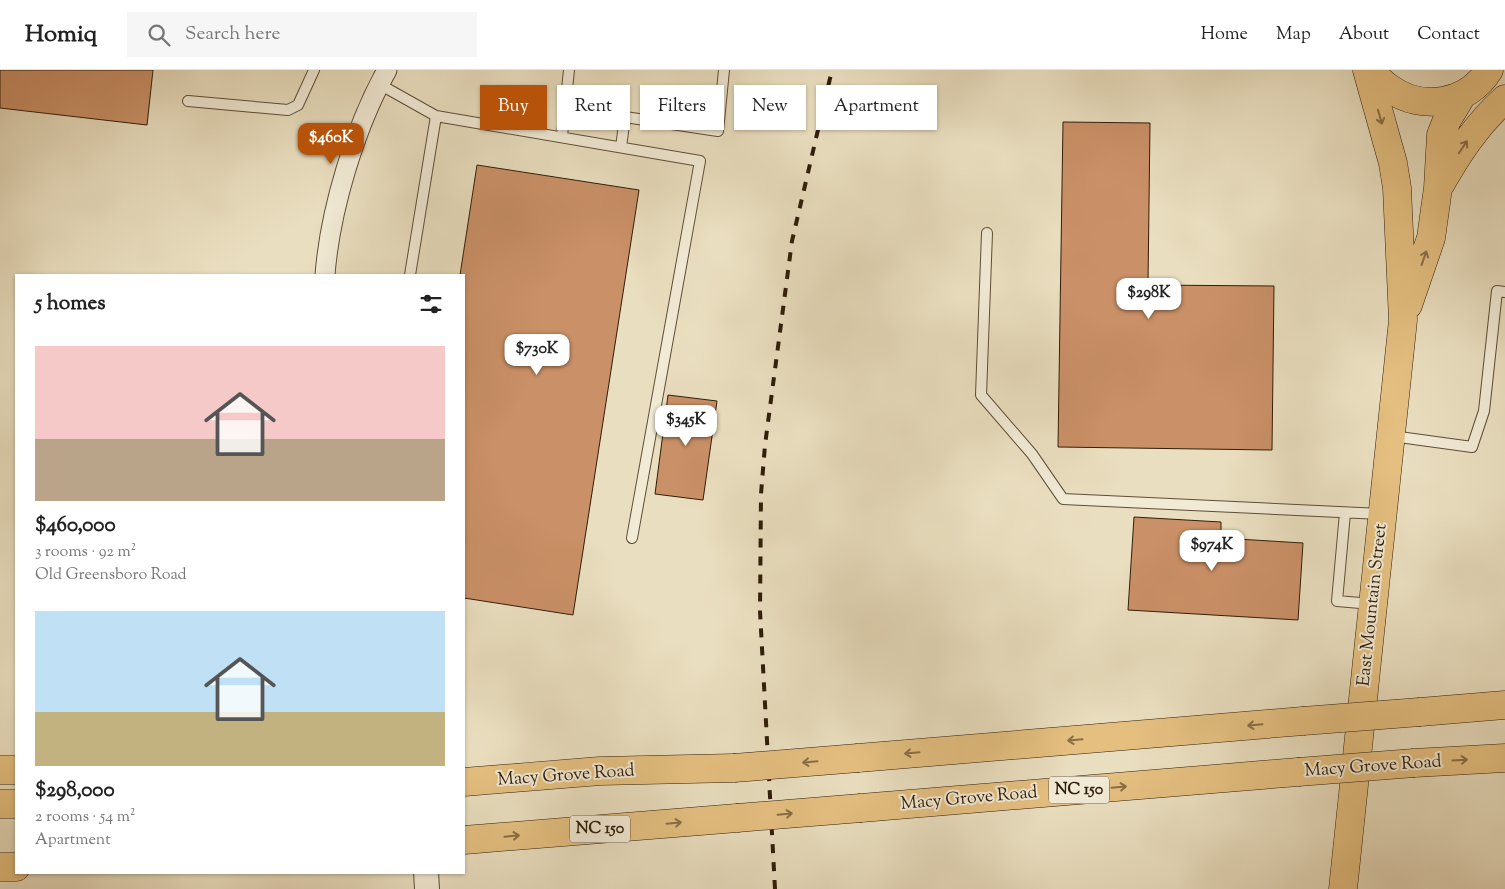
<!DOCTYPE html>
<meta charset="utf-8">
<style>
body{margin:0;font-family:"Sorts Mill Goudy",serif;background:#f6f6f6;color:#222;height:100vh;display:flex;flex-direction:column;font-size:19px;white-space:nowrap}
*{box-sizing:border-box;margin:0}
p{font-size:16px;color:#767676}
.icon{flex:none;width:28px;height:28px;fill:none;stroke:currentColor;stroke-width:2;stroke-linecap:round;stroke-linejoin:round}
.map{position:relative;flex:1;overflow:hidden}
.sheet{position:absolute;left:15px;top:204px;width:450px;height:600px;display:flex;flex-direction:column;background:#fff;border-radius:0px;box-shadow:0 1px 4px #0004}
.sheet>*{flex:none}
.banner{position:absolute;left:480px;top:15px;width:475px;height:45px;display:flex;gap:10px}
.price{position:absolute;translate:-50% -42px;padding:0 11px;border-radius:10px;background:#fff;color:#222;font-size:16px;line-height:32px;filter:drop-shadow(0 1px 2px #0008)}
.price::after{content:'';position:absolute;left:50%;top:30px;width:15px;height:11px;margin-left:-8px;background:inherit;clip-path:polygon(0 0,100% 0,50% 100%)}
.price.selected{background:#b45309;color:#fff}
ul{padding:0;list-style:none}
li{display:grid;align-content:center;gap:10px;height:265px;padding:0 20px}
li span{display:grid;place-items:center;height:155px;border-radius:0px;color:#555}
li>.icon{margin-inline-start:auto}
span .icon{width:90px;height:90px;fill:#fffc;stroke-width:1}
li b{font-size:21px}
h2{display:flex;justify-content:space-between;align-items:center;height:60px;padding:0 20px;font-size:21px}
.pill{padding:0 18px;border-radius:0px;background:#fff;box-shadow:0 1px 4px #0004;font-size:18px;line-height:45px}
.pill.selected{background:#b45309;color:#fff}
header{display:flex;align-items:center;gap:30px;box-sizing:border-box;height:70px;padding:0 25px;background:#fff;border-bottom:1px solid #e0e0e0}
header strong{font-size:24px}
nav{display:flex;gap:28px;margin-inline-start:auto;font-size:18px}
.search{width:350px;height:45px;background:#f6f6f6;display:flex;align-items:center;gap:12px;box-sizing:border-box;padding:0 18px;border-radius:0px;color:#767676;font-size:19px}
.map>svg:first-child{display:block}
</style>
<header>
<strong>Homiq</strong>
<div class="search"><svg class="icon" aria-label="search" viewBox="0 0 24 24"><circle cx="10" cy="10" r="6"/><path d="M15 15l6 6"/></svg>Search here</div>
<nav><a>Home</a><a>Map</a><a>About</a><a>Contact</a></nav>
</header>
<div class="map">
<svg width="1505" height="819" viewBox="0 0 1505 819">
<rect width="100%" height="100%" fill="#e9debf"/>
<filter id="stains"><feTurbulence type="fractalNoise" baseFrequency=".004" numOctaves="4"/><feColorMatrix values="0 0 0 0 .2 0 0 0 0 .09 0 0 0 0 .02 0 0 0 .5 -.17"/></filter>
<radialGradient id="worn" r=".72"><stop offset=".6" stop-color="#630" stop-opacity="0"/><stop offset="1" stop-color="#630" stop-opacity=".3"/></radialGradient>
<path fill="#ca9067" stroke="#301d09" d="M0,0h153l-6,55 -147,-17z
M1063,52l87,1 -2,162 126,1 -2,164 -214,-3z
M477,95l162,25 -66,425 -109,-17v-323h-4z
M668,325l49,6 -14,99 -48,-6z
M1134,447l87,5v16l82,5 -5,77 -170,-10z"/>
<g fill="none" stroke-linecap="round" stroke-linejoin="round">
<defs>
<path id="service" d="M379,14l57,32 264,45 -68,377
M188,31l100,9 10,-5 16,-35
M562,66l7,-66
M621,77l4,-30 93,14 6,-61
M987,163l-6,162 51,59 31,45 318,15
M410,205l26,-159
M1392,366l80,11 12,-36 13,-120 8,1
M1345,443l-8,88 35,3"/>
<path id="minor" d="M325,205c5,-65 30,-148 62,-205"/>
<path id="tertiary" d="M426,802l1,17"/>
<path id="primary" d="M1369,0c6,6 13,13 20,18 33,24 79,16 100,-18
M1440,115c18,-32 37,-61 65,-86
M1408,235l23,-67 7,-50 3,-53 6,-15 15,-25
M1420,642l85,-7
M858,688l445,-37
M1414,693l91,-5
M0,700h16
M464,712l136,-11 134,-3
M0,734h16
M861,738l437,-36
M464,770l273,-22
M0,797h16
M1343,819l60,-569 -6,-132 -4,-25 -26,-93"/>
</defs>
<use href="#service" stroke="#5e4d36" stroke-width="12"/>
<use href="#minor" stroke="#5e4d36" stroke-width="21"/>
<use href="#tertiary" stroke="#5e4d36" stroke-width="26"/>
<use href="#primary" stroke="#301d09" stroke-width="29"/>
<use href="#service" stroke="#f1ead5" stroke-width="10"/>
<use href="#minor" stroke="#f1ead5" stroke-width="19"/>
<use href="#tertiary" stroke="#f1ead5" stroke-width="24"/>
<use href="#primary" stroke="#e4bf80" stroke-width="28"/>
<path stroke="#301d09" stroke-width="4" stroke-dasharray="9 9" stroke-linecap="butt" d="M775,819l-15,-278 1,-117 4,-49 27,-204 40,-171"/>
<defs>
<path id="primary-bridge" d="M1303,651l117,-9
M734,698l124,-10
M1298,702l116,-9
M737,748l124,-10"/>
</defs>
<use href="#primary-bridge" stroke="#301d09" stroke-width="29" stroke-linecap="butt"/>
<use href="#primary-bridge" stroke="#e4bf80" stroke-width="28"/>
</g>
<defs><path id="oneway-shaft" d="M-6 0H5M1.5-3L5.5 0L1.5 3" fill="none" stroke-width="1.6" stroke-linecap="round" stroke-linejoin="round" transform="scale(1.25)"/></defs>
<g stroke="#8a6e44">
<use href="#oneway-shaft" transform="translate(1380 47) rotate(74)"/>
<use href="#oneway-shaft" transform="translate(1463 77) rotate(-56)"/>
<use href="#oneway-shaft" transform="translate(1424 188) rotate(-71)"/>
<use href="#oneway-shaft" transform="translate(1255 655) rotate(175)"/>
<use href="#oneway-shaft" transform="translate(1075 670) rotate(175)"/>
<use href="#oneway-shaft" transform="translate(912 683) rotate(175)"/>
<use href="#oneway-shaft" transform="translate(1460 690) rotate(-3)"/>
<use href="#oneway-shaft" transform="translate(810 692) rotate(175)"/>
<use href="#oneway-shaft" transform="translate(1119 717) rotate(-5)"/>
<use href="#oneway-shaft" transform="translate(785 744) rotate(-5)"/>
<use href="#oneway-shaft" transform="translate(674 753) rotate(-5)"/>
<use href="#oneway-shaft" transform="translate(512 766) rotate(-5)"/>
</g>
<g text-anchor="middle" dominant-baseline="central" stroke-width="4" stroke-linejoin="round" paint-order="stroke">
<g fill="#f1ead5" stroke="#6a5a46" stroke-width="1">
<rect x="1049" y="706.5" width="60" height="27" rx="4"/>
<rect x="570" y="745.5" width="60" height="27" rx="4"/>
</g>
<g font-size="16" font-weight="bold" fill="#301d09">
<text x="1079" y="720">NC 150</text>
<text x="600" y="759">NC 150</text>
</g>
<g font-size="18" fill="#301d09" stroke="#f1ead5">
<text transform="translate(1373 535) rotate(-84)">East Mountain Street</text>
<text transform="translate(1373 697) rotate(-4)">Macy Grove Road</text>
<text transform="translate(566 706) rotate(-4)">Macy Grove Road</text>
<text transform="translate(969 729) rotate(-5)">Macy Grove Road</text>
</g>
</g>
<rect width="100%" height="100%" filter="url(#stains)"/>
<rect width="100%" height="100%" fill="url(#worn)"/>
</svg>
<b class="price selected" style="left:331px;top:95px">$460K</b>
<b class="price" style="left:1149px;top:250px">$298K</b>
<b class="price" style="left:537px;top:306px">$730K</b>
<b class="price" style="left:686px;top:377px">$345K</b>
<b class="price" style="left:1212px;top:502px">$974K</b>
<div class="banner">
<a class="pill selected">Buy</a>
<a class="pill">Rent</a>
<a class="pill">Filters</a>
<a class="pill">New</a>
<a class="pill">Apartment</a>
</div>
<section class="sheet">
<h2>5 homes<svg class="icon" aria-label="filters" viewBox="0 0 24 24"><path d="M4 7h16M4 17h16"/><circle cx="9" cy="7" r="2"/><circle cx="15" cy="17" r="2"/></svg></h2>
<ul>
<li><span style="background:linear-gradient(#f6c9c9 60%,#b9a48a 0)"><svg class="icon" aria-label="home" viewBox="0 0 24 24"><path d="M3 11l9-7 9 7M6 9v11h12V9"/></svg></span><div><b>$460,000</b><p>3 rooms · 92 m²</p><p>Old Greensboro Road</p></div></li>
<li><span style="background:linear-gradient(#bfe0f5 65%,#c2b280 0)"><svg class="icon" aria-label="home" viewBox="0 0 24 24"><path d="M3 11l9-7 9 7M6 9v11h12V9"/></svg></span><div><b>$298,000</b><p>2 rooms · 54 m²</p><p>Apartment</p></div></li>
</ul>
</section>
</div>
